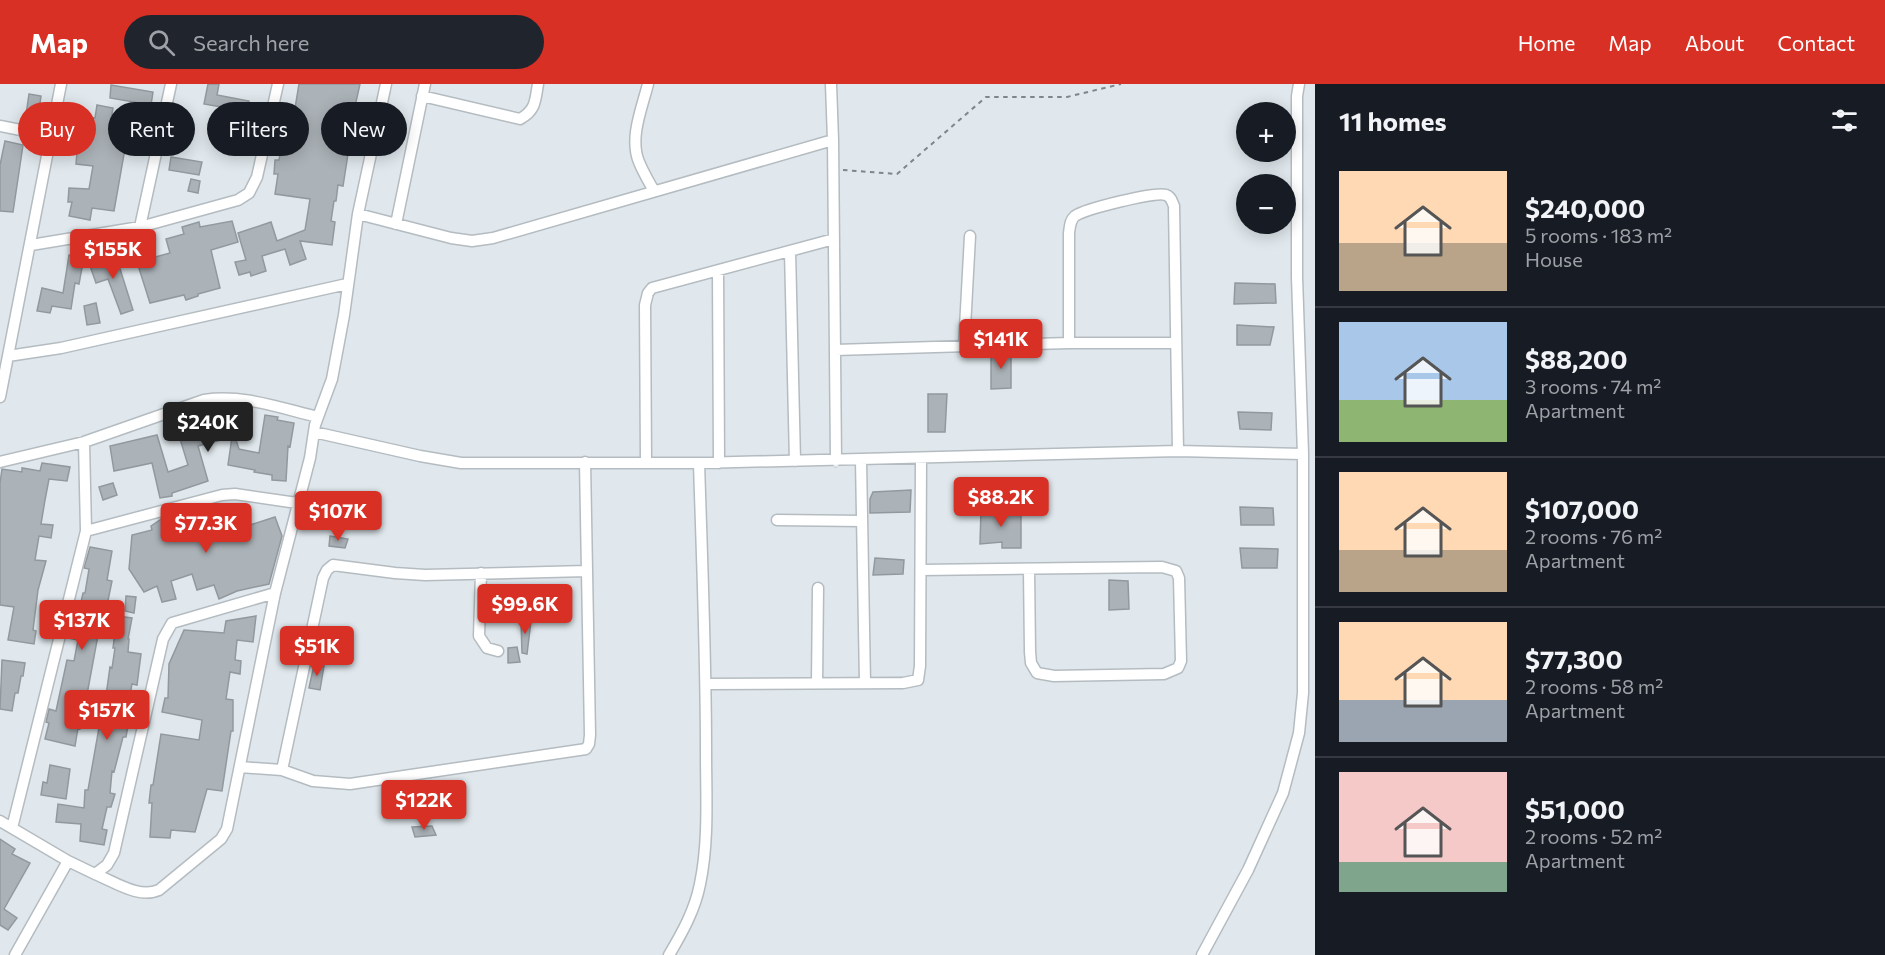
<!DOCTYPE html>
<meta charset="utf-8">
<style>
body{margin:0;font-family:Commissioner,sans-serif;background:#20242c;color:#f1f3f6;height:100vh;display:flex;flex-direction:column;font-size:22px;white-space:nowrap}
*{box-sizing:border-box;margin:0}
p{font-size:20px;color:#9ea1a6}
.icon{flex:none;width:33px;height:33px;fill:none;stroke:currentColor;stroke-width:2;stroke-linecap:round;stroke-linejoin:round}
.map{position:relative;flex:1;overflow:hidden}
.sheet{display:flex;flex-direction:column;background:#171b24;width:570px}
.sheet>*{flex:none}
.top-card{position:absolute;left:18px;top:18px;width:570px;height:54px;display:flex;gap:12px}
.tools{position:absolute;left:1236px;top:18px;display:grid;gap:12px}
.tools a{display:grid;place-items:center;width:60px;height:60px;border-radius:50%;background:#171b24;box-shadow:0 3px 15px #0003;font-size:30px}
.price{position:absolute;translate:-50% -51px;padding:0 14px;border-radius:6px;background:#d93025;color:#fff;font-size:20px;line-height:39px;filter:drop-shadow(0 2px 3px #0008)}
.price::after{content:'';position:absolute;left:50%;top:36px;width:18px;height:14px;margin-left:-9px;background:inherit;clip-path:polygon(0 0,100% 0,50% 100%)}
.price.current{background:#222;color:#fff}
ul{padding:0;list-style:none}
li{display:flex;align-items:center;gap:18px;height:150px;padding:0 24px}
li+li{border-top:2px solid #363941}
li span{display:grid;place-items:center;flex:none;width:168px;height:120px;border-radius:0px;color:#555}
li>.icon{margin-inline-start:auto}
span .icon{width:72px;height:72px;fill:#fffc;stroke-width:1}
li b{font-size:26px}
h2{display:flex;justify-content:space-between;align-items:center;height:72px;padding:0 24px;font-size:26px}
.pill{padding:0 21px;border-radius:27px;background:#171b24;box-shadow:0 3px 15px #0003;font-size:21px;line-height:54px}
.pill.current{background:#d93025;color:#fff}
header{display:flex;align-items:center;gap:36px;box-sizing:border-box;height:84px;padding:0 30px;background:#d93025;color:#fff}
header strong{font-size:28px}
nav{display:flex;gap:33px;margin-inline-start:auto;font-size:21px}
.search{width:420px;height:54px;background:#20242c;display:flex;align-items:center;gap:15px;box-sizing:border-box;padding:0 21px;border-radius:33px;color:#9ea1a6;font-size:22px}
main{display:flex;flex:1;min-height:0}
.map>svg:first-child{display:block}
</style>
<header>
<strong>Map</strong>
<div class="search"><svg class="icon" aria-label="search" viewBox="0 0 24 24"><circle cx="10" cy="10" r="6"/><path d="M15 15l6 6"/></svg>Search here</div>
<nav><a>Home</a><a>Map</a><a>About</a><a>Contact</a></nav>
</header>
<main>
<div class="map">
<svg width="1315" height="871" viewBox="0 0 1315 871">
<rect width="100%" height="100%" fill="#e0e8ed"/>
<path fill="#acb3b8" stroke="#92999e" stroke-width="1.5" d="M208,0h11l-2,11 32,6 -3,16 4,1 -2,14 -25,-4 4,-20 -23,-4z
M299,0h61l-7,31h-2l-7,38 4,1 -5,32 -5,-1 -2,16h-2l-3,20 4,1 -3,23 -32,-4 6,18 -16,6 -5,-16 -23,7 4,15 -15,5 -1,-4 -11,3 -4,-13 11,-2 -8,-27 33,-11 6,19 28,-11 5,-31 -35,-5 3,-20h-4l1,-14h4l3,-16 9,1 3,-20 -9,-2 2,-16 8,1z
M111,1l42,7 -2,13 -41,-7z
M29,10l12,2 -3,21 -12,-2z
M97,21l16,3 -3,17 31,3v10l-14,-1 -13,74 -22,-3 -2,12 -21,-4 3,-14h-4l1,-14 20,1 4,-23 -17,-2 1,-12h4l3,-24 -6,-1 2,-11 15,2z
M5,57l18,4 -10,67 -13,-1v-46z
M171,73l31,5 -3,13 -30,-5z
M191,95l9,2 -2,12 -10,-2z
M232,137l6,21 -27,8 9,38 -22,6v2l-12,4 -2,-5 -34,8 -13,-41 33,-9 -4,-14 18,-5 -2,-7 17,-5 1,5z
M115,169l18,57 -12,4 -13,-35 -12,4 -7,-20z
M69,171l15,2 -5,27 -4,-1 -4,26 -19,-3 -2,7 -13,-2 5,-23 21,5z
M1235,199l40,1 1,19 -42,1z
M96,219l4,20 -13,2 -3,-19z
M1237,241l37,2 -4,18h-33z
M1011,268v36l-20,1v-36z
M928,310h19l-2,38h-17z
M226,326l13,39 20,4 6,-38 13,2 -1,3 17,3 -4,24 -2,-1 -2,35 -14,-1v-5l-18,-3 1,-2 -27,-5 4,-28 -34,9 10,35 -36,12v3l-12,2 -8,-35 -38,8 -4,-25 47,-11 11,37 20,-7 -11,-36 13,-5 2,4 21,-5 -2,-8z
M1238,328l34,1 -1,17 -31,-1z
M42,379l28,4 -3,14 -18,-2 -4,21 -4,24 12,1 -2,13 -12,-2 -4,24 11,1 -8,29 -5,40 3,1 -2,13 -26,-4 6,-33 -14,-2v-122l2,-14 20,3v-4l18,3z
M113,399l4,12 -14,5 -4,-13z
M911,406l-1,22 -40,1v-14l3,-7z
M232,421l9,23 34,-11 7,19 -13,48 -32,7 -18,8 -5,-14 -17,5 -5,-16 -21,7 5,18 -14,3 -5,-16 -13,6 -15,-23 3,-34 20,-5 -1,-4 12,-8 5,18 14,-11z
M1240,423l33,1 1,17h-33z
M981,426l40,2v36h-19v-6l-22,2z
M330,452l18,3 -3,9 -16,-2z
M90,463l22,4 -5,29 5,1 -8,39 -3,-1 -18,97 -3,13 -2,-1 -3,18 -30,-7 4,-16 -3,-1 3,-13 7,2 11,-51 7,1 4,-21 -10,-2 6,-28 5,1 4,-18h2l4,-24 -5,-1z
M1240,464l38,1 -1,19h-35z
M875,474l29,2 -1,14 -30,1z
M1109,496l19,1 1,28 -20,1z
M126,512l10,1 -2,16 -9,-2z
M117,532l15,2 -4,21h1l-1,13 13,2 -4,31 -5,-1 -3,15v21l-3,17h-3l-9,35 -2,-1 -2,22 5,1 -4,13h-4l-5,22 5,1 -3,15 -24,-4 1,-17 -25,-2 2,-18 26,4 1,-18h3l12,-68h2l1,-20 2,1 5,-36 2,1 3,-20h-2z
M256,532l-3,26 -16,-2 -2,20 6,1 -1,13 -10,-2 -4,27 7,1v31h-2l-9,60 -15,-2 -12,43 -24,-2 -1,8 -20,-1 2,-34h-3l2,-18h2l8,-51 38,6 3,-20 -40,-8 3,-14h3l1,-34 15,-34 40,3 2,-12z
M521,537h10l-4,33 -5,-1z
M517,563l3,15 -12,1v-15z
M2,576l23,3 -2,13h-2l-3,17h-3l-3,18 -12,-2z
M314,581l10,1 -4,24 -11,-2z
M50,681l20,4 -4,30 -25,-4 2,-13 4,1z
M432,742l4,9 -21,2 -3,-10z
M0,755l15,10 -3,5 18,9 -26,46 13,9 -9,12 -8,-5z"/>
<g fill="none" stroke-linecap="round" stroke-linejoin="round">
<defs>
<path id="minor" d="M648,0c-6,24 -19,54 -9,78 4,10 10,20 15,29
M831,0l2,56 3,321
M422,12l98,23c16,-9 15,-18 18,-35
M0,42l51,10
M358,130l93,24 21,3 21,-3 340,-98
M396,140l29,-140
M140,143l31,-143
M31,161l109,-18 98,-27 11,-7 8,-16 21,-93
M790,167l5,210
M718,188l1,191
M1175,259h-106v-110c1,-7 1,-13 6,-17 10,-7 81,-25 91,-21 6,2 6,7 8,11l4,245
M964,262l6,-110
M835,266l234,-7
M8,272l53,-8 286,-64
M0,313l61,-313
M314,348l106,24 41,7h238l479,-12 125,3
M861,376l4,223
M0,378l84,-20 120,-42c39,-6 76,8 114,17
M646,379l-1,-158 3,-12 4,-5 182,-49
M777,436l85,1
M86,447l136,-36 13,-1 62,9
M921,486l241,-3 14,4 3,7 2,83 -3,7 -14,6 -110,2 -17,-3 -6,-10 -1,-11 -1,-83
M481,489l-2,63 8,12 11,3
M817,599l1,-95
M706,600l197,-1 15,-3 2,-14 1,-207
M240,683l42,3 31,11 37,3 236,-35 3,-5 1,-9 -5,-273
M282,686l41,-192 4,-8 6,-5 62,8 30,2 162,-4
M0,737l68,40 -53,94
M12,744l74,-297 -2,-89
M68,777l27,13 12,-9 7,-12 49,-214 9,-16 103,-30
M95,790c20,8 44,25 64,16l62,-51 6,-10 48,-236 35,-135 5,-33 17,-46 12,-64 14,-101 28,-130
M669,871c13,-22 26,-45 31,-71 9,-43 6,-89 6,-132 0,-97 -4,-193 -7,-289
M1202,871l46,-85 35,-77 16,-60 4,-40v-239l-6,-177v-181l2,-12"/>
</defs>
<use href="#minor" stroke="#b4bcc1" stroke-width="13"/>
<path stroke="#7f8588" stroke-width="2" stroke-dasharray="4.5 4.5" stroke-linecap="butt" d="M843,86l54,4 89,-77h81l54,-13"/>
<use href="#minor" stroke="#fff" stroke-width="10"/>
</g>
</svg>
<div class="tools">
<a>+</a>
<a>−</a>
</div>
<b class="price" style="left:113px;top:196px">$155K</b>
<b class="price" style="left:1001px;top:286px">$141K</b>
<b class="price current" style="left:208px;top:369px">$240K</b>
<b class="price" style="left:1001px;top:444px">$88.2K</b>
<b class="price" style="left:338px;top:458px">$107K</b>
<b class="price" style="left:206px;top:470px">$77.3K</b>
<b class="price" style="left:525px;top:551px">$99.6K</b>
<b class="price" style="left:82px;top:567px">$137K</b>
<b class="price" style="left:317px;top:593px">$51K</b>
<b class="price" style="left:107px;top:657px">$157K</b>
<b class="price" style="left:424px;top:747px">$122K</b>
<div class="top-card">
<a class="pill current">Buy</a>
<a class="pill">Rent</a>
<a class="pill">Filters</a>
<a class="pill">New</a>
</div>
</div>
<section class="sheet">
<h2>11 homes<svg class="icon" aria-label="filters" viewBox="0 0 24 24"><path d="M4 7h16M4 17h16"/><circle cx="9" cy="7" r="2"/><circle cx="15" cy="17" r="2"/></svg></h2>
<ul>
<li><span style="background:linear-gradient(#ffd9b3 60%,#b9a48a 0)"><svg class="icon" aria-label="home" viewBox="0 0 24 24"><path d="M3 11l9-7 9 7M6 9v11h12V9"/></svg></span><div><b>$240,000</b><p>5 rooms · 183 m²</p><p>House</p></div></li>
<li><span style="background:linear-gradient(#a9c7e8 65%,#8fb573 0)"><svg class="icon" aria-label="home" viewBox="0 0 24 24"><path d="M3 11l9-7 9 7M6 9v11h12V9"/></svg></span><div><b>$88,200</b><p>3 rooms · 74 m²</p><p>Apartment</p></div></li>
<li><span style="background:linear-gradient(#ffd9b3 65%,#b9a48a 0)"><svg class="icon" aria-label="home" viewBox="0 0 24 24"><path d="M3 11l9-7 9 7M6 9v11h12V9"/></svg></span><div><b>$107,000</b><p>2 rooms · 76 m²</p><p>Apartment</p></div></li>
<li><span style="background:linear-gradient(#ffd9b3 65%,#9aa5b1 0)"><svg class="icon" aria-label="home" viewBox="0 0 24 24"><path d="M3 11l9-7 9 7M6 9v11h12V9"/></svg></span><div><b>$77,300</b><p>2 rooms · 58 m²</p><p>Apartment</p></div></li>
<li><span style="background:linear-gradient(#f6c9c9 75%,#7fa58c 0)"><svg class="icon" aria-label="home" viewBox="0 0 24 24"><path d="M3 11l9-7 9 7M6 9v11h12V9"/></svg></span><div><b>$51,000</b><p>2 rooms · 52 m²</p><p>Apartment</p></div></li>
</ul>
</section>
</main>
